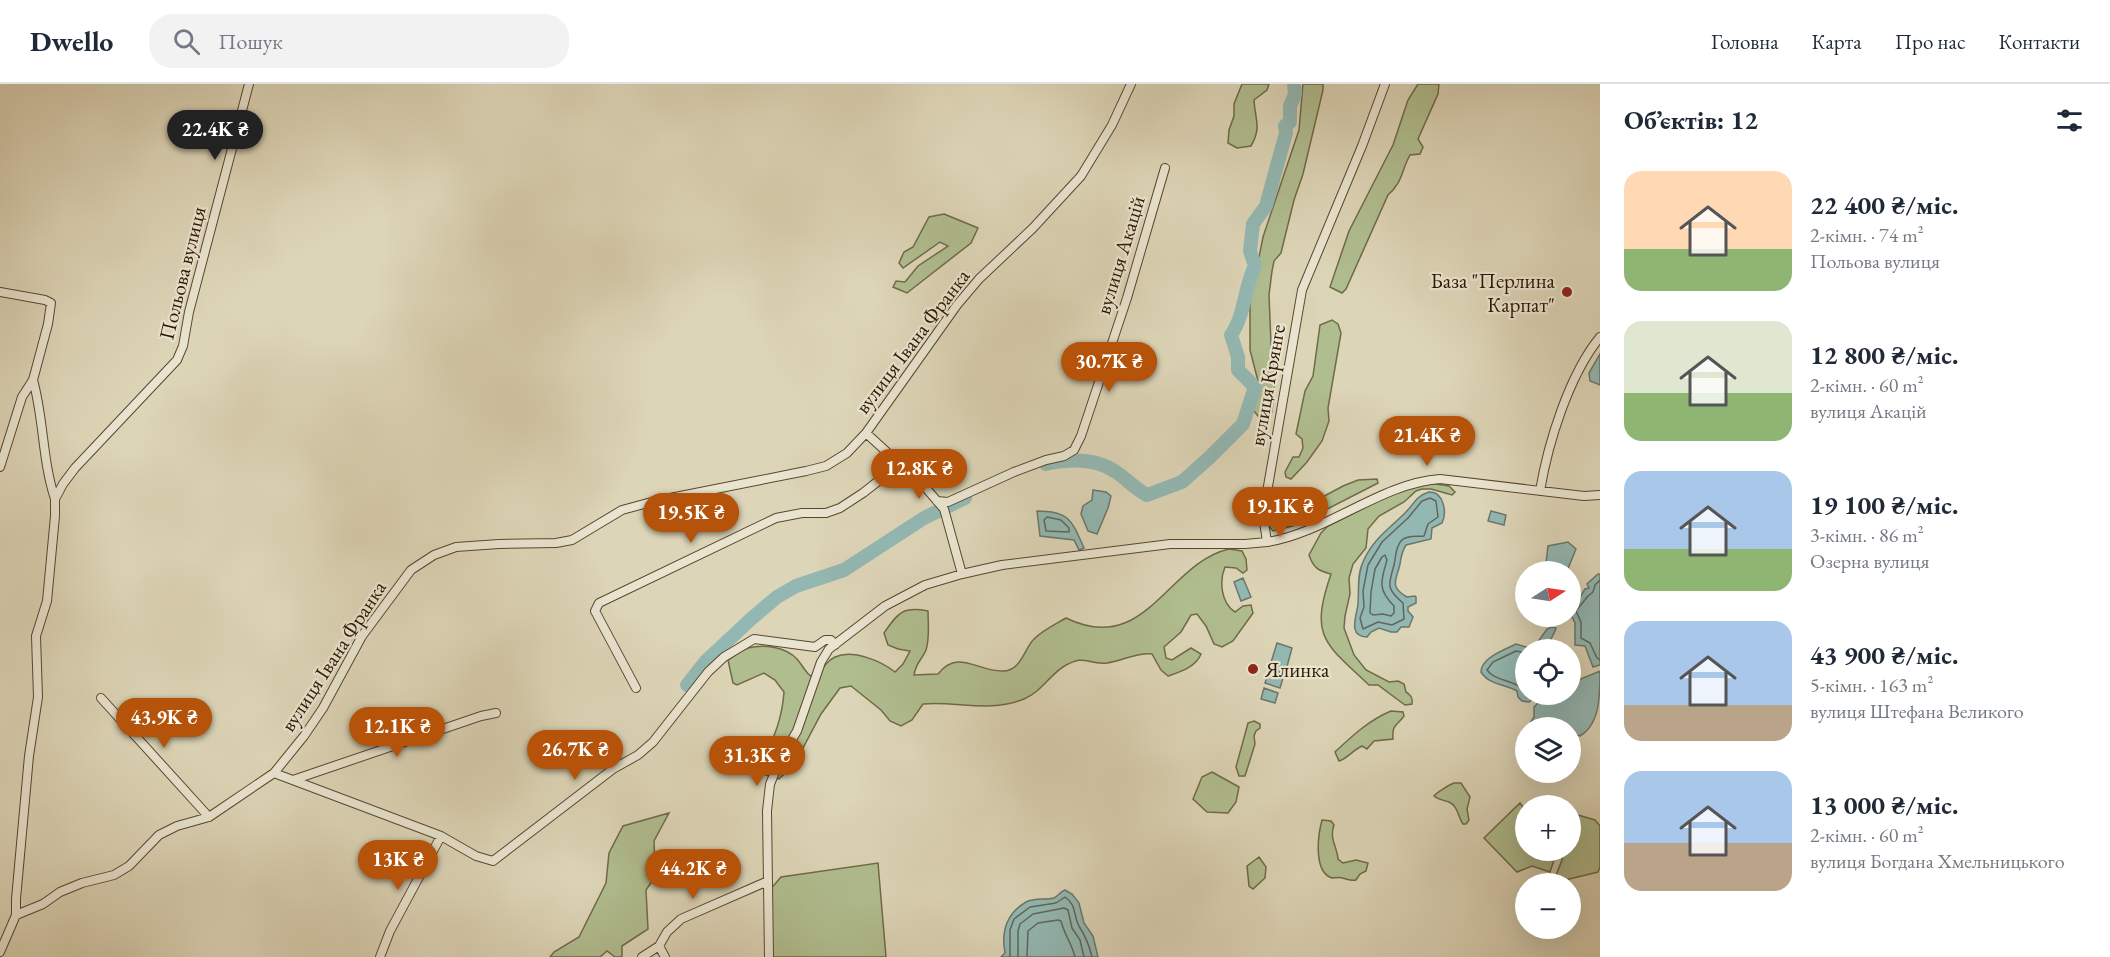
<!DOCTYPE html>
<html lang="uk">
<meta charset="utf-8">
<style>
body{margin:0;font-family:"EB Garamond",serif;background:#f2f2f3;color:#1f2937;height:100vh;display:flex;flex-direction:column;font-size:22px;white-space:nowrap}
*{box-sizing:border-box;margin:0}
p{font-size:20px;color:#747a83}
.icon{flex:none;width:33px;height:33px;fill:none;stroke:currentColor;stroke-width:2;stroke-linecap:round;stroke-linejoin:round}
.map{position:relative;flex:1;overflow:hidden}
.side{display:flex;flex-direction:column;background:#fff;width:510px}
.side>*{flex:none}
.needle{width:39px;rotate:78deg}
.tools{position:absolute;left:1515px;top:477px;display:grid;gap:12px}
.tools a{display:grid;place-items:center;width:66px;height:66px;border-radius:50%;background:#fff;box-shadow:0 6px 24px #0002;font-size:30px}
.price{position:absolute;translate:-50% -51px;padding:0 14px;border-radius:21px;background:#b45309;color:#fff;font-size:20px;line-height:39px;filter:drop-shadow(0 2px 3px #0008)}
.price::after{content:'';position:absolute;left:50%;top:36px;width:18px;height:14px;margin-left:-9px;background:inherit;clip-path:polygon(0 0,100% 0,50% 100%)}
.price.active{background:#222;color:#fff}
ul{padding:0;list-style:none}
li{display:flex;align-items:center;gap:18px;height:150px;padding:0 24px}
li span{display:grid;place-items:center;flex:none;width:168px;height:120px;border-radius:18px;color:#555}
li>.icon{margin-inline-start:auto}
span .icon{width:72px;height:72px;fill:#fffc;stroke-width:1}
li b{font-size:26px}
h2{display:flex;justify-content:space-between;align-items:center;height:72px;padding:0 24px;font-size:26px}
header{display:flex;align-items:center;gap:36px;box-sizing:border-box;height:84px;padding:0 30px;background:#fff;border-bottom:2px solid #e0e1e3}
header strong{font-size:28px}
nav{display:flex;gap:33px;margin-inline-start:auto;font-size:21px}
.search{width:420px;height:54px;background:#f2f2f3;display:flex;align-items:center;gap:15px;box-sizing:border-box;padding:0 21px;border-radius:24px;color:#747a83;font-size:22px}
main{display:flex;flex:1;min-height:0}
.map>svg:first-child{display:block}
</style>
<header>
<strong>Dwello</strong>
<div class="search"><svg class="icon" aria-label="search" viewBox="0 0 24 24"><circle cx="10" cy="10" r="6"/><path d="M15 15l6 6"/></svg>Пошук</div>
<nav><a>Головна</a><a>Карта</a><a>Про нас</a><a>Контакти</a></nav>
</header>
<main>
<div class="map">
<svg width="1600" height="873" viewBox="0 0 1600 873">
<rect width="100%" height="100%" fill="#ddd5b7"/>
<filter id="stains"><feTurbulence type="fractalNoise" baseFrequency=".00333" numOctaves="4"/><feColorMatrix values="0 0 0 0 .2 0 0 0 0 .09 0 0 0 0 .02 0 0 0 .5 -.17"/></filter>
<radialGradient id="worn" r=".72"><stop offset=".6" stop-color="#630" stop-opacity="0"/><stop offset="1" stop-color="#630" stop-opacity=".3"/></radialGradient>
<path fill="#b0bd8f" stroke="#6f6a48" stroke-width="1.5" d="M1242,0h27l-2,6 -13,10c1,20 8,27 -3,46l-14,2 -9,-5 1,-13 5,-14v-12z
M1303,0h20v6l-20,84 -9,26 -13,53 -7,8 -2,10 -3,24 2,49 4,36 -3,32 -7,6 -7,-2 -4,-5 4,-30 -8,-31v-48l13,-65 36,-107z
M1418,0h21l-1,10 -20,45 5,8 -3,7 -10,1c-9,16 -7,27 -22,40l-42,94 -4,4 -12,-6 19,-56 44,-86 15,-45z
M944,130l34,14 -7,15 -64,50 -14,-6 3,-6 9,1 13,-16 30,-20 -8,-4 -37,26 -4,-5 5,-11 9,-5 16,-30z
M1332,236l6,4 3,9 -13,75 1,13 -7,20 -15,21 -16,17 -5,-2 -1,-5 8,-15h6l4,-9 -1,-9 -6,-5 9,-43 8,-15 7,-51z
M1377,395l1,4 -82,42 -23,6c-8,-8 -10,-17 -2,-26h4l4,9 8,2 56,-30 15,-6z
M1429,399l20,3 6,6 -3,3 -21,-6h-9l-6,2 -12,11 -25,14 -11,13 -2,19 -13,16 -4,14 1,16 -5,22 -1,12 10,27 12,15 23,12 9,-1 6,3 2,8c5,3 7,6 6,12l-7,1 -27,-20h-9c-44,-42 -60,-47 -38,-111 -13,-3 -18,-7 -22,-19l12,-22 7,-7c33,-16 65,-35 101,-43z
M1229,465l13,2 4,8 1,11 -4,3 -7,-5 -11,-1c-6,14 -4,36 10,45l8,-6 8,-1 2,8 -20,28 -11,6 -8,-3 -8,-18 -9,-12 -6,1 -10,17 -17,15 2,11 6,2 19,-12 10,6c-5,13 -21,18 -33,22l-7,-6 -9,-16c-15,-2 -30,7 -45,9 -20,2 -22,-10 -44,4 -14,9 -22,25 -39,32 -34,14 -67,2 -101,5l-11,16 -11,6 -11,-5 -9,-11 -30,-24 -11,2 -19,26 -27,51 -15,14 -19,-6 -3,-6c16,-23 25,-47 27,-75l-9,-12 -11,-7 -27,12 -4,-2 -5,-23c6,-4 14,-10 20,-12 16,-4 38,-1 49,11 7,8 9,16 19,20 5,-8 10,-18 19,-22 18,-8 46,4 60,15l8,-8 7,-13 -12,-2 -10,-4 -4,-12c14,-20 18,-27 44,-22 0,13 2,26 -2,39 -4,10 -10,12 -12,25l24,-1c20,-26 40,-2 65,-3 18,0 21,-22 31,-32 9,-9 22,-15 32,-21 80,39 101,-55 163,-69z
M1391,627l12,1 1,4c-8,11 -12,8 -11,23l-19,2 -7,8 -5,-3c-9,4 -14,12 -23,15l-4,-9c16,-15 34,-32 56,-41z
M1254,637l6,3v4l-4,3 -2,5 1,8 -10,32h-6l-3,-9 12,-44z
M1212,688l27,15 -3,15 -8,11 -21,-1 -14,-13 9,-22z
M1454,699h7l9,14 -3,12 2,11 -3,4h-3c-5,-7 -5,-18 -14,-22 -6,-2 -10,-2 -15,-6 2,-3 15,-11 20,-13z
M1520,719l5,7 1,40 31,1 -7,21 -18,-6 -15,6 -33,-34z
M669,729l-15,28 1,24 -2,15 -7,10 2,39 -26,17v11h-7l-8,-6 -7,6h-50l4,-5 25,-15 27,-54 3,-30 14,-27z
M1571,729l24,7 5,6v41l-2,5 -45,11 9,-23 1,-9 7,-1z
M1322,736l9,1 3,4c-5,14 3,21 4,34l5,4 13,-3 12,3 -2,8 -6,3 -4,6c-7,1 -8,-1 -14,-2 -1,-1 -8,0 -10,0 -19,-6 -14,-43 -10,-58z
M1259,773l7,10 -1,11 -12,11 -4,-3 -2,-20z
M878,779l8,94h-116l-1,-66 12,-14z"/>
<path fill="#93b8b3" stroke="#6b776b" stroke-width="1.5" d="M1600,270v31l-10,-4 -1,-8z
M1093,406l13,2 5,4 -3,12 -11,26 -9,-3 -7,-17 2,-8 9,-6z
M1429,408c15,-1 18,21 13,31l-10,5 -1,11 -25,6c-4,6 -5,11 -6,19 -3,15 -12,22 7,33l8,-1 1,1v6l-8,4v4l5,6 -4,10h-8l-4,5h-6l-12,-4 -8,4 -4,5c-20,0 -10,-22 -9,-33 1,-13 -1,-30 5,-42 9,-22 26,-33 42,-49 9,-9 11,-17 24,-21z
M1037,427c33,0 35,10 47,37l-5,2 -5,-10 -34,-4z
M1491,427l15,4 -2,10 -16,-4z
M1568,458l8,7 -9,22h-21l2,-4 -2,-4 2,-17z
M1598,490h2v91l-7,2 -8,-21 -10,-1v-22l-3,-6 -9,2 -5,6 -8,-7v-1l20,-1 1,-13 6,-1 8,-13 4,-1 -2,-4z
M1243,494l8,19 -10,4 -7,-19z
M1552,543l4,1 -1,3 -9,18 -20,1v44l11,1 -8,7 -7,-1 -4,-4 -1,-6c-12,-7 -28,-6 -36,-19 0,-14 23,-22 35,-28l17,5 14,-20z
M1277,559l15,5 -7,26 -16,-5z
M1600,587c0,25 0,53 -20,65l-9,-2 -1,-6 -42,-2 6,-9v-10l12,-12 24,-1 1,-11z
M1268,589l15,5 -3,10 -15,-5z
M1264,604l14,5 -3,10 -14,-4z
M1065,806l7,4 7,9 5,20 9,13 5,21h-97l4,-4c-4,-21 1,-39 21,-51 8,-4 20,-2 28,-4 4,-2 7,-7 11,-8z"/>
<g fill="none" stroke-linecap="round" stroke-linejoin="round">
<path stroke="#60675a" stroke-width="1.5" d="M1430,414l6,3 2,16 -10,7 -4,12c-7,1 -18,-1 -23,5 -6,7 -5,16 -7,24 -5,19 -9,23 9,38l1,16 -12,6 -14,-3 -15,7 -3,-11 4,-11 -1,-16 5,-26 14,-23 26,-24 14,-17z
M1047,433l14,3 8,8v4l-23,-1 -2,-11z
M1385,471l2,5c-6,21 -10,29 7,46v7l-3,3 -8,-2 -10,1 -3,-2 1,-21 4,-23 7,-12z
M1600,496l-5,5 -2,7 -5,4 -12,15 5,11v16l9,5 7,15 3,2
M1526,569l-10,-2 -23,11 -6,8c9,13 30,8 39,24
M1010,873v-27l4,-11 16,-12 26,-4 9,-6c12,8 8,18 14,29 7,11 10,18 13,31
M1018,873v-26l2,-7 13,-10 31,-6 4,2 4,18 8,12 4,17
M1027,873l1,-26 10,-8 20,-3 3,1c3,13 11,23 14,36"/>
<path stroke="#93b8b3" stroke-width="14" d="M1046,380c23,-5 50,-6 70,8 12,8 18,16 31,23l35,-13 28,-25 33,-33 12,-37 -17,-17v-13l-7,-22c14,-20 13,-47 24,-69l-5,-15 3,-27 13,-18 20,-73 -1,-7 5,-4v-16l5,-12 -1,-10
M687,601l19,-24 45,-42 26,-22 19,-11 48,-16 80,-52 41,-20"/>
<defs>
<path id="minor" d="M0,208l45,8 6,3 -3,21 -15,56 -11,17 -22,70
M33,296c11,39 9,80 22,119
M866,349l59,54 19,22 18,65
M1540,407c8,-48 29,-116 60,-154
M937,417l11,1 66,-30 32,-12 18,-4 10,-6 7,-14 46,-138 38,-130
M1267,458c59,-9 114,-59 173,-63l144,17 16,-1
M636,604l-41,-77 4,-8 177,-85 26,-5h24l14,-5 23,-15 37,-29
M101,614l108,119
M274,689l167,63 35,20 17,5 120,-92 25,-14 15,-13 55,-70 16,-15 30,-18 61,8 10,-7h6l4,5
M293,696l188,-64 15,-3
M16,831l27,-11 17,-12 22,-9 32,-8 15,-9 30,-31 18,-9 32,-9 65,-44 30,-37 19,-28 39,-72 49,-66 23,-15 22,-8 43,-3 57,-1 16,-3 50,-30 33,-9 151,-30 20,-5 21,-13 19,-20 91,-128 22,-26 54,-51 48,-52 31,-51 19,-41
M659,862l6,11
M0,868l16,-37v-16l13,-143 9,-59 -2,-61 11,-35 8,-85v-17l8,-15 12,-16 102,-108 6,-14 6,-34 60,-228
M380,873l10,-26 51,-95
M642,873l17,-11 8,-14 14,-13 87,-38
M769,873l-2,-146 3,-27 11,-26 16,-27 24,-69 8,-13 56,-43 40,-21 37,-11 40,-9 168,-21h75l22,-2 -4,-27 39,-225 60,-144 23,-62"/>
</defs>
<use href="#minor" stroke="#5a462e" stroke-width="10"/>
<use href="#minor" stroke="#e9e4d0" stroke-width="8"/>
</g>
<g fill="#8f2418" stroke="#e9e4d0" stroke-width="2">
<circle cx="1567" cy="208" r="6"/>
<circle cx="1253" cy="585" r="6"/>
</g>
<g text-anchor="middle" dominant-baseline="central" stroke-width="4.5" stroke-linejoin="round" paint-order="stroke">
<g font-size="21" fill="#2e1600" stroke="#e9e4d0">
<text transform="translate(1120 171) rotate(-73)">вулиця Акацій</text>
<text transform="translate(182 189) rotate(-76)">Польова вулиця</text>
<text transform="translate(912 257) rotate(-53)">вулиця Івана Франка</text>
<text transform="translate(1267 301) rotate(-80)">вулиця Крянге</text>
<text transform="translate(333 572) rotate(-57)">вулиця Івана Франка</text>
</g>
<g font-size="21" fill="#2e1600" stroke="#e9e4d0" text-anchor="end">
<text x="1555" y="196">База "Перлина<tspan x="1555" dy="24">Карпат"</tspan></text>
<text x="1265" y="585" text-anchor="start">Ялинка</text>
</g>
</g>
<rect width="100%" height="100%" filter="url(#stains)"/>
<rect width="100%" height="100%" fill="url(#worn)"/>
</svg>
<div class="tools">
<a><svg class="needle" viewBox="-14 -14 28 28"><path d="M0-13l5 13h-10z" fill="#e53935"/><path d="M0 13l5-13h-10z" fill="#747a83"/></svg></a>
<a><svg class="icon" aria-label="locate" viewBox="0 0 24 24"><circle cx="12" cy="12" r="6"/><path d="M12 2v4M12 18v4M2 12h4M18 12h4"/></svg></a>
<a><svg class="icon" aria-label="layers" viewBox="0 0 24 24"><path d="M12 4l9 5-9 5-9-5zM3 14l9 5 9-5"/></svg></a>
<a>+</a>
<a>−</a>
</div>
<b class="price active" style="left:215px;top:77px">22.4K ₴</b>
<b class="price" style="left:1109px;top:309px">30.7K ₴</b>
<b class="price" style="left:1427px;top:383px">21.4K ₴</b>
<b class="price" style="left:919px;top:416px">12.8K ₴</b>
<b class="price" style="left:1280px;top:454px">19.1K ₴</b>
<b class="price" style="left:691px;top:460px">19.5K ₴</b>
<b class="price" style="left:164px;top:665px">43.9K ₴</b>
<b class="price" style="left:397px;top:674px">12.1K ₴</b>
<b class="price" style="left:575px;top:697px">26.7K ₴</b>
<b class="price" style="left:757px;top:703px">31.3K ₴</b>
<b class="price" style="left:398px;top:807px">13K ₴</b>
<b class="price" style="left:693px;top:816px">44.2K ₴</b>
</div>
<section class="side">
<h2>Об’єктів: 12<svg class="icon" aria-label="filters" viewBox="0 0 24 24"><path d="M4 7h16M4 17h16"/><circle cx="9" cy="7" r="2"/><circle cx="15" cy="17" r="2"/></svg></h2>
<ul>
<li><span style="background:linear-gradient(#ffd9b3 65%,#8fb573 0)"><svg class="icon" aria-label="home" viewBox="0 0 24 24"><path d="M3 11l9-7 9 7M6 9v11h12V9"/></svg></span><div><b>22 400 ₴/міс.</b><p>2-кімн. · 74 m²</p><p>Польова вулиця</p></div></li>
<li><span style="background:linear-gradient(#dfe7d0 60%,#8fb573 0)"><svg class="icon" aria-label="home" viewBox="0 0 24 24"><path d="M3 11l9-7 9 7M6 9v11h12V9"/></svg></span><div><b>12 800 ₴/міс.</b><p>2-кімн. · 60 m²</p><p>вулиця Акацій</p></div></li>
<li><span style="background:linear-gradient(#a9c7e8 65%,#8fb573 0)"><svg class="icon" aria-label="home" viewBox="0 0 24 24"><path d="M3 11l9-7 9 7M6 9v11h12V9"/></svg></span><div><b>19 100 ₴/міс.</b><p>3-кімн. · 86 m²</p><p>Озерна вулиця</p></div></li>
<li><span style="background:linear-gradient(#a9c7e8 70%,#b9a48a 0)"><svg class="icon" aria-label="home" viewBox="0 0 24 24"><path d="M3 11l9-7 9 7M6 9v11h12V9"/></svg></span><div><b>43 900 ₴/міс.</b><p>5-кімн. · 163 m²</p><p>вулиця Штефана Великого</p></div></li>
<li><span style="background:linear-gradient(#a9c7e8 60%,#b9a48a 0)"><svg class="icon" aria-label="home" viewBox="0 0 24 24"><path d="M3 11l9-7 9 7M6 9v11h12V9"/></svg></span><div><b>13 000 ₴/міс.</b><p>2-кімн. · 60 m²</p><p>вулиця Богдана Хмельницького</p></div></li>
</ul>
</section>
</main>
